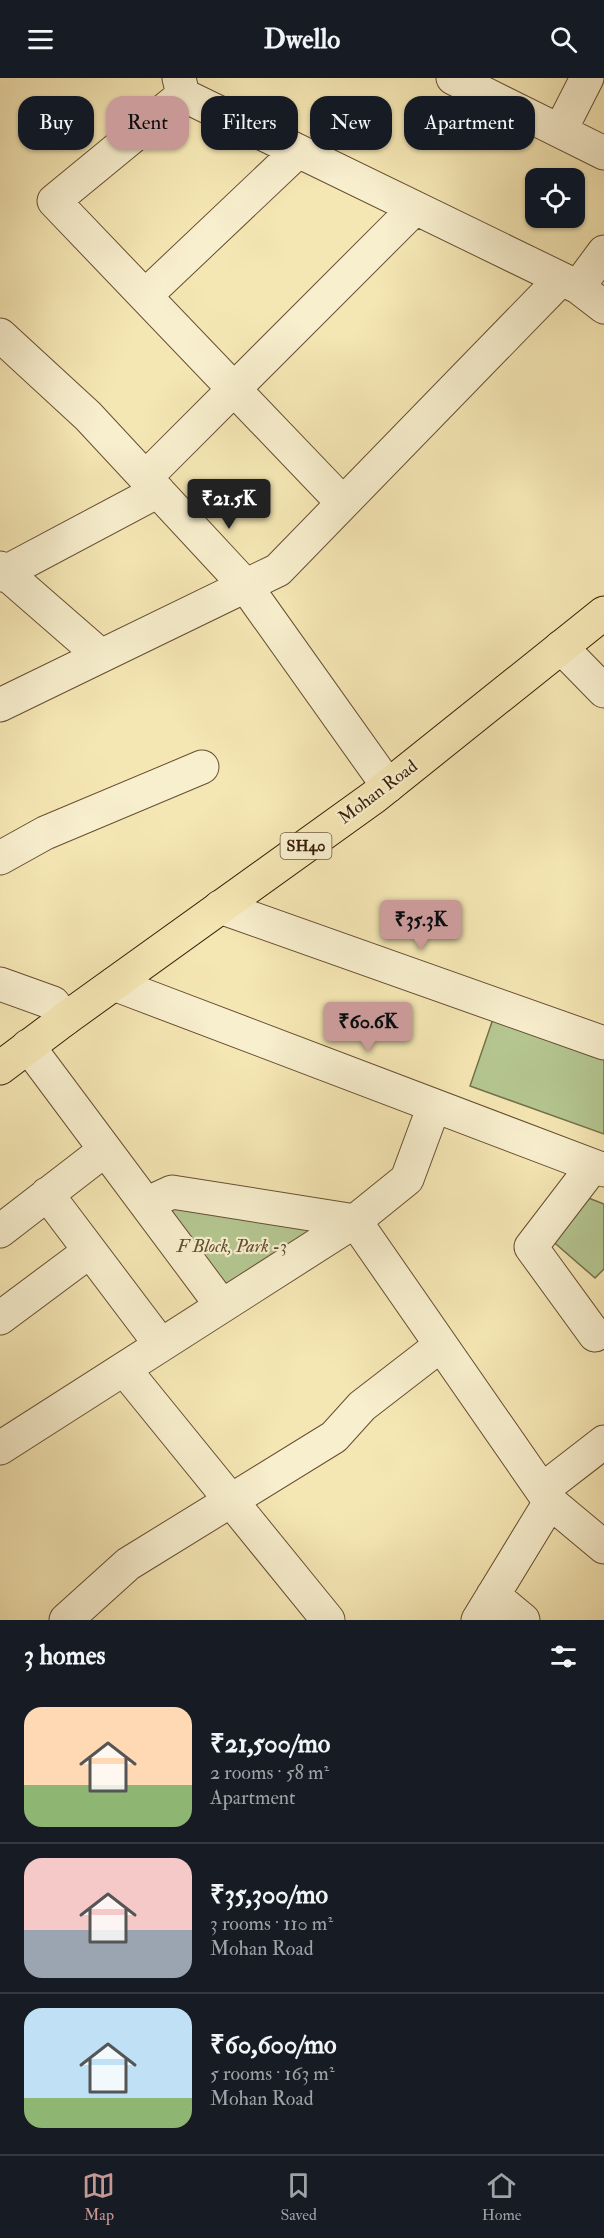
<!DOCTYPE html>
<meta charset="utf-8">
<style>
body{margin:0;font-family:"IM FELL Double Pica",serif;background:#242831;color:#f1f3f6;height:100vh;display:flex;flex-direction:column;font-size:22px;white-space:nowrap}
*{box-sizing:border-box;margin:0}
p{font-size:20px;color:#9ea1a6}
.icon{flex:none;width:33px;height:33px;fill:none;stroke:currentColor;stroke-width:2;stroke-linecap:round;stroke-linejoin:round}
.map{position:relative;height:1542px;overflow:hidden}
.sheet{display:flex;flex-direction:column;background:#171b24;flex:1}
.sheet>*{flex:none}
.hud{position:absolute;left:18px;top:18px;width:568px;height:54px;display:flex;gap:12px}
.fabs{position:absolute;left:525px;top:90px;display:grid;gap:12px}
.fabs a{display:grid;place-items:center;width:60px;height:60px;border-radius:12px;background:#171b24;box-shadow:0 2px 4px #0004;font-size:30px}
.price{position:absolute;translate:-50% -51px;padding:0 14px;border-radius:6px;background:#c59692;color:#111;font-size:20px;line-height:39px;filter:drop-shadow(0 2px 3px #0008)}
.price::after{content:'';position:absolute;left:50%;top:36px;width:18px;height:14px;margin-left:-9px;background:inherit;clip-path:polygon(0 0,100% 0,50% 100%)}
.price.selected{background:#222;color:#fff}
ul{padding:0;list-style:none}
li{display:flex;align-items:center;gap:18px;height:150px;padding:0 24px}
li+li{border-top:2px solid #363941}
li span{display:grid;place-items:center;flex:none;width:168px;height:120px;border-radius:18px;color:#555}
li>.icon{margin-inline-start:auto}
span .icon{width:72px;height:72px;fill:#fffc;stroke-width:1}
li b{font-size:26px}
h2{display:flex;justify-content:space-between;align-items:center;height:72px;padding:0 24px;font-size:26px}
.pill{padding:0 21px;border-radius:18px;background:#171b24;box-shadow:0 2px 4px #0004;font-size:21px;line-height:54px}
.pill.selected{background:#c59692;color:#111}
header{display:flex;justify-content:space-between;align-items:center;height:78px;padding:0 24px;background:#171b24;font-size:27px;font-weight:800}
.menu{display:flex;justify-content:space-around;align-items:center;height:84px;border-top:2px solid #363941;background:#171b24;font-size:16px;color:#9ea1a6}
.menu a{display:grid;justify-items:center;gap:3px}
.menu .selected{color:#c59692}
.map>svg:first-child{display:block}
</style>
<header><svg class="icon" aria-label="menu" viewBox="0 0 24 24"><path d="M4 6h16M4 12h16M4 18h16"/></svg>Dwello<svg class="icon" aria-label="search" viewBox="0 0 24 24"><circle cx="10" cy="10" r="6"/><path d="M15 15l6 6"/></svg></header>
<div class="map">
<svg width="604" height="1542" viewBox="0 0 604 1542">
<rect width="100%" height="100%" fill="#f5e7b4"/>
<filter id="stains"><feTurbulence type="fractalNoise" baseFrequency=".00333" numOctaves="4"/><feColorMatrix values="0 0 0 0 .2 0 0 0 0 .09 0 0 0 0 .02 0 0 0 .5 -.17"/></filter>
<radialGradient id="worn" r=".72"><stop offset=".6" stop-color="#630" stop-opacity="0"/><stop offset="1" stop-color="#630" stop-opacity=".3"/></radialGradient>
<path fill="#b5c792" stroke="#76714c" stroke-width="1.5" d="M494,938l110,37v81l-134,-48z
M586,1119l18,7v65l-9,9 -46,-40z
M172,1123l157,24 -106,70 -63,-87z"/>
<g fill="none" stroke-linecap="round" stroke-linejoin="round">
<defs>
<path id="minor" d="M179,0l4,17 395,192 26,20
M453,0l151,75
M183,17l-129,106 289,302
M560,53l27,-53
M578,209l26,-35
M145,218l153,-145
M0,257l88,81 157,169 143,201
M145,400l270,-270
M0,490l101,88
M0,497l158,-84
M561,569l43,44
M0,627l278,-135 283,-291
M0,780l45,-25 157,-66
M220,829l384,136
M0,906l53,19 12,16
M114,906l490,186
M28,968l194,260
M593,1088l-62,81 64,88
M47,1116l114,151
M146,1126l26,-12 183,29 195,281 54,45
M0,1153l105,-81
M0,1240l90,-67
M124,1291l204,251
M0,1370l355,-227 52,-42 27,-73
M542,1412l62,-48
M493,1517l30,25
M66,1542l62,-56 206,-127 28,-31 79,-61
M478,1542l72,-118"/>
<path id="major" d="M0,990l65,-49 309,-222 230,-184"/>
</defs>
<use href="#minor" stroke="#674e32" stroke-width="35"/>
<use href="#major" stroke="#381b07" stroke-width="35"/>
<use href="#minor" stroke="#f8efce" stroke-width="33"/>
<use href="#major" stroke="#f5e7b4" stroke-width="33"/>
</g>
<g text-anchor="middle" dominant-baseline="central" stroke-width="4.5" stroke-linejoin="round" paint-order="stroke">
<rect fill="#f8efce" stroke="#725b43" stroke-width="1.5" x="280.5" y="755" width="51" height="26" rx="4.5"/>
<g font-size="16" font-weight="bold" fill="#381b07">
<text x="306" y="768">SH40</text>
</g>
<g font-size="18" fill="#381b07" stroke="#f8efce">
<text transform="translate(378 714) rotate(-37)">Mohan Road</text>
</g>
<g font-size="18" font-style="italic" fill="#5e4f31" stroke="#f8efce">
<text x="232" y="1168">F Block, Park -3</text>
</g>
</g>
<rect width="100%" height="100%" filter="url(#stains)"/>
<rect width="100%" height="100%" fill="url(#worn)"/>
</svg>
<div class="fabs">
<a><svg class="icon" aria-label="locate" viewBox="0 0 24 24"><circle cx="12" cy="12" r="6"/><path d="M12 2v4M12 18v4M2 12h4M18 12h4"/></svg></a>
</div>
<b class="price selected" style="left:229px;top:452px">₹21.5K</b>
<b class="price" style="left:421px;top:873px">₹35.3K</b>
<b class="price" style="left:368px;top:975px">₹60.6K</b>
<div class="hud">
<a class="pill">Buy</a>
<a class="pill selected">Rent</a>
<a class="pill">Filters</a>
<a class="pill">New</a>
<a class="pill">Apartment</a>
</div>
</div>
<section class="sheet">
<h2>3 homes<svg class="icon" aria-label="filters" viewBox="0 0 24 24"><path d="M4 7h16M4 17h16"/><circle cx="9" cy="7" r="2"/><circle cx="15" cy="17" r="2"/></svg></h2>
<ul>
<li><span style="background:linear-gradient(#ffd9b3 65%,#8fb573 0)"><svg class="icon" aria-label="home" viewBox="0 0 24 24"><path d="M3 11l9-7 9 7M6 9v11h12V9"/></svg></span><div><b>₹21,500/mo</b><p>2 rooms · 58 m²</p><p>Apartment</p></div></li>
<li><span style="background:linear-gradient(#f6c9c9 60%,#9aa5b1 0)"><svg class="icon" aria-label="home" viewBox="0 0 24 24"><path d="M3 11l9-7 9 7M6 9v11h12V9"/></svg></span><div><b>₹35,300/mo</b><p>3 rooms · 110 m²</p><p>Mohan Road</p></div></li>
<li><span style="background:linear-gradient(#bfe0f5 75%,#8fb573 0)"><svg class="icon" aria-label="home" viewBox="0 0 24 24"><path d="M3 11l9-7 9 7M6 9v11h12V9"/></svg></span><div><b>₹60,600/mo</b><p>5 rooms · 163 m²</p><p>Mohan Road</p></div></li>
</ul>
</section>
<nav class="menu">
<a class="selected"><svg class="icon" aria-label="map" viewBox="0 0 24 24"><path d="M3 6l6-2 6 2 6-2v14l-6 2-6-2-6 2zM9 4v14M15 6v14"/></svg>Map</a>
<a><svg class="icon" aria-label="saved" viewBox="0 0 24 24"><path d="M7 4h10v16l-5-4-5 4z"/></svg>Saved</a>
<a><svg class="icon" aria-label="home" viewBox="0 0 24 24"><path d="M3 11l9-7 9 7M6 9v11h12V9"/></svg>Home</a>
</nav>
